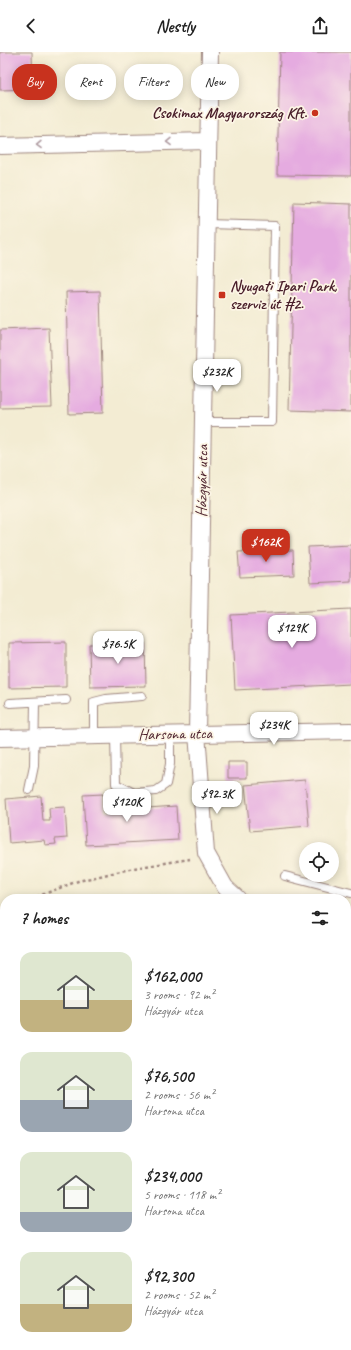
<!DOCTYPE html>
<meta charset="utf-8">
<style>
body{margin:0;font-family:Caveat,sans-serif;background:#f6f6f6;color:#222;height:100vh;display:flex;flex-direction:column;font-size:15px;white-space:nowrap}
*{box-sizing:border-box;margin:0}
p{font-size:13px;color:#767676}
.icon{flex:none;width:22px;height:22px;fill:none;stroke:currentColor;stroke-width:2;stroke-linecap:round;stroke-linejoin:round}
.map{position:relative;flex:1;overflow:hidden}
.panel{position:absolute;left:0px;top:842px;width:351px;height:456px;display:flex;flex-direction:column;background:#fff;border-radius:16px 16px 0 0;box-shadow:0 2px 10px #0003}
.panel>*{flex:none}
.hud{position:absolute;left:12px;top:12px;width:327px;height:36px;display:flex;gap:8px}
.buttons{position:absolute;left:299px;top:790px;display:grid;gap:8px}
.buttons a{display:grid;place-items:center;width:40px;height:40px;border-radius:50%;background:#fff;box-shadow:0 2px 10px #0003;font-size:20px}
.price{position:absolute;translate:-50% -34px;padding:0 9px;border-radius:8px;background:#fff;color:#222;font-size:13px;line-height:26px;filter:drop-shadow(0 1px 2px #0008)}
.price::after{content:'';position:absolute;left:50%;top:24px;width:12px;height:9px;margin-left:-6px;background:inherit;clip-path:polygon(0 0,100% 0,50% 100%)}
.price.on{background:#c8321e;color:#fff}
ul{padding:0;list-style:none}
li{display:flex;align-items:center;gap:12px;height:100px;padding:0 20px}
li span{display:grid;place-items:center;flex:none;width:112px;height:80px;border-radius:12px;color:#555}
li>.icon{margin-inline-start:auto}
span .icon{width:48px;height:48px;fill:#fffc;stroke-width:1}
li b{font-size:17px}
h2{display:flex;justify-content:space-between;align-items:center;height:48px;padding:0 20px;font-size:17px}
.chip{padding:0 14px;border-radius:16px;background:#fff;box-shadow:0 2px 10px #0003;font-size:14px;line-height:36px}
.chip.on{background:#c8321e;color:#fff}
header{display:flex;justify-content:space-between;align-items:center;height:52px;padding:0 20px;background:#fff;font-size:18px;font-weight:700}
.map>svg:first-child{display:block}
</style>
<header><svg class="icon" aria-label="back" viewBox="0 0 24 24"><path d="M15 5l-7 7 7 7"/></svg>Nestly<svg class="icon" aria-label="share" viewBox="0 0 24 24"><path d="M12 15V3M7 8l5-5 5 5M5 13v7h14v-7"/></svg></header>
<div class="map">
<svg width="351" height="1298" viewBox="0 0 351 1298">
<rect width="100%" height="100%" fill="#fcf5e5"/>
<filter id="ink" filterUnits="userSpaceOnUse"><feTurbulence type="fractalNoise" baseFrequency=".025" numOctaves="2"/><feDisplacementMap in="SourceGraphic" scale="8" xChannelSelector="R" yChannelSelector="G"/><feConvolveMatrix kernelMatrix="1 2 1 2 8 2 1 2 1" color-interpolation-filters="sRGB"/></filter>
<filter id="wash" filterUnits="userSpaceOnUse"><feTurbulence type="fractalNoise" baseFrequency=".012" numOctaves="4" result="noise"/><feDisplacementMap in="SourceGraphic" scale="16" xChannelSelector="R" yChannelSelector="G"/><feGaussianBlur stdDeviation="0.9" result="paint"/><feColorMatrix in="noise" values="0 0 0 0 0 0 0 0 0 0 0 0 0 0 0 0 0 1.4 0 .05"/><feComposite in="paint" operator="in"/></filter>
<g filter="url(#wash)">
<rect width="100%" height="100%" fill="#f3ecd3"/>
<g id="blocks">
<path fill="#e5abe0" d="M0,0h32l1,37 -33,1z
M280,0h71v124l-74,-1z
M294,150l57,2v208l-62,-2z
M100,239l3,122 -34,1 -3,-122z
M49,276l3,79 -52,1v-78z
M351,493v36l-41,2 -2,-36z
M293,498l1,25 -54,2 -2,-25z
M351,557v75l-116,6 -4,-75z
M66,590v45l-57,1v-45z
M145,591l1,43 -56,1 -1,-43z
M228,710h19v16h-19z
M305,728l4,46 -59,5 -5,-46z
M103,742l2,17 71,-5 2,34 -92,5 -3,-50z
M41,744l2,25h7l-1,-13 16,-1 2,31 -12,1 1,5 -11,1 -1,-5 -35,3 -3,-44z
M0,1144h5v76h-5z
M346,1265h2l1,33h-33v-5h30z"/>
</g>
</g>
<g filter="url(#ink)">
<use href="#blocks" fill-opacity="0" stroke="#9e867f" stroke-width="1"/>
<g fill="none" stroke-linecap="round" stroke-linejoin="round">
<defs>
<path id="service" d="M203,370h69l3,-196 -69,-2
M10,651l56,-3
M115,683l1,49 18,9 22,-2 10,-7 4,-20v-30
M94,684v-34l12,-3 36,-3
M29,738l5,-24 1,-64
M285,824l66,17
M346,1090h5
M0,1097h5"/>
<path id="minor" d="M210,0l-13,681 9,120 19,34 13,12
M0,94l208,-5
M0,686l351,-7
M346,912l5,1"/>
</defs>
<use href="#service" stroke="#9e867f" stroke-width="10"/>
<use href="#minor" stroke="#9e867f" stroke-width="18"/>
<path stroke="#9e867f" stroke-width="2.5" stroke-dasharray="3 3" stroke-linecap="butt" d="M31,847l47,-18 56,-13 56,-9
M0,859l5,-1"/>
<use href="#service" stroke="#fff" stroke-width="8"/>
<use href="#minor" stroke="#fff" stroke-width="16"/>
<defs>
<path id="rail" d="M346,971h5
M0,979h5
M346,986h5
M0,994h5
M346,997h5
M0,1017h5
M0,1041h5"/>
</defs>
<use href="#rail" stroke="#4a1f2b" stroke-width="4.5"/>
<use href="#rail" stroke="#fcf5e5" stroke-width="3" stroke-dasharray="9" stroke-linecap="butt"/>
</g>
<defs><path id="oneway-chevron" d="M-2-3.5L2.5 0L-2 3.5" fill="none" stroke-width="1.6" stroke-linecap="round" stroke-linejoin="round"/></defs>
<g stroke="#ae9aa0">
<use href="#oneway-chevron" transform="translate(169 90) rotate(179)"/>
<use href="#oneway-chevron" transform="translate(39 93) rotate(179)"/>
</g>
</g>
<g fill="#c8321e" stroke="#fcf5e5" stroke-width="1.5">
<circle cx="315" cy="61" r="4"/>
<rect x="218" y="239" width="8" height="8" rx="2"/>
</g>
<g text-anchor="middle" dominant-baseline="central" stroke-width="3.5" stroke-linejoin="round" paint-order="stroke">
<g font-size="16" font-weight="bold" fill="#4a1f2b" stroke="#fcf5e5" text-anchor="end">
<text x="307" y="61">Csokimax Magyarország Kft.</text>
<text x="230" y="234" text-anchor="start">Nyugati Ipari Park,<tspan x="230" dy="18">szerviz út #2.</tspan></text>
</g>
<g font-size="16" fill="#4a1f2b" stroke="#fcf5e5">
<text transform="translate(202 429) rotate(-89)">Házgyár utca</text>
<text transform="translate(175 682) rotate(-1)">Harsona utca</text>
</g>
</g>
</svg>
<div class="buttons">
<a><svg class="icon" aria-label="locate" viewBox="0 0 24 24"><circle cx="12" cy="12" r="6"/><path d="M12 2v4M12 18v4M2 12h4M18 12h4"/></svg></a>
</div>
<b class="price" style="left:217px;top:341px">$232K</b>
<b class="price on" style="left:266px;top:511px">$162K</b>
<b class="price" style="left:292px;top:597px">$129K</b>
<b class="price" style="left:118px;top:613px">$76.5K</b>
<b class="price" style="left:274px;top:694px">$234K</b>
<b class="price" style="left:217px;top:763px">$92.3K</b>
<b class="price" style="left:127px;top:771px">$120K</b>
<div class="hud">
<a class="chip on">Buy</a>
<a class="chip">Rent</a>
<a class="chip">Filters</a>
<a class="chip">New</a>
</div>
<section class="panel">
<h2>7 homes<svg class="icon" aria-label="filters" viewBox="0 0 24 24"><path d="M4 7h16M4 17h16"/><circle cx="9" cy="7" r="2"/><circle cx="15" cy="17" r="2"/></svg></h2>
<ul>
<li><span style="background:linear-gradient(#dfe7d0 60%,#c2b280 0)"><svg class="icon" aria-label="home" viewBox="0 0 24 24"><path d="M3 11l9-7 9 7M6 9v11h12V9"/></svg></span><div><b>$162,000</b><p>3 rooms · 92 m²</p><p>Házgyár utca</p></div></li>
<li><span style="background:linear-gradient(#dfe7d0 60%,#9aa5b1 0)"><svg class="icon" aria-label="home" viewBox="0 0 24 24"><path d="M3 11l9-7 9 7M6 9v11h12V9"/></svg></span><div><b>$76,500</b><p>2 rooms · 56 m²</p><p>Harsona utca</p></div></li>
<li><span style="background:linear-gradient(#dfe7d0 75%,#9aa5b1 0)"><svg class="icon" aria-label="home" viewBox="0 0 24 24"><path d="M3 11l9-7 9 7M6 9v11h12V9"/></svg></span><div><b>$234,000</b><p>5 rooms · 118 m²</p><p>Harsona utca</p></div></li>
<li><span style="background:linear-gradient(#dfe7d0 65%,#c2b280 0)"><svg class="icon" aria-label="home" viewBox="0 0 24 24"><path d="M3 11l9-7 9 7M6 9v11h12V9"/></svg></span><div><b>$92,300</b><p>2 rooms · 52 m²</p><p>Házgyár utca</p></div></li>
</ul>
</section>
</div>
